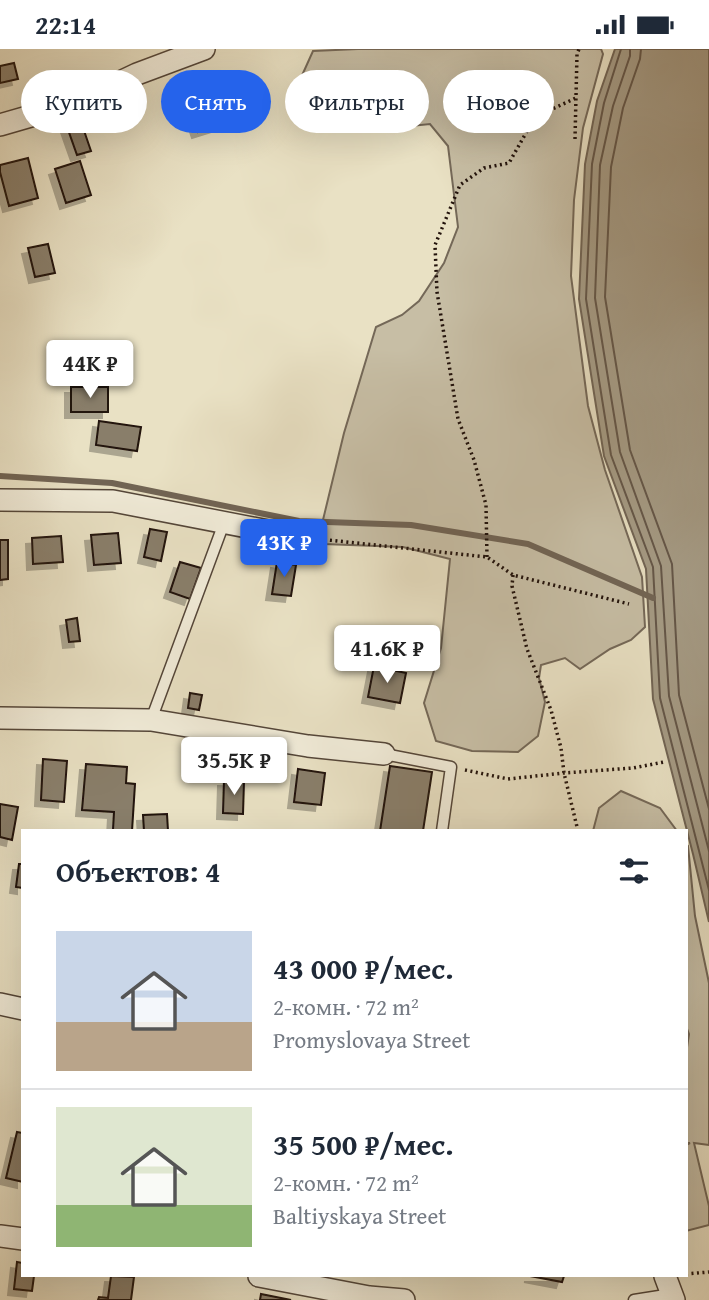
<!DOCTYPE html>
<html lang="ru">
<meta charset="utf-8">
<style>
body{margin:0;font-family:"Gentium Book Plus",serif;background:#f2f2f3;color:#1f2937;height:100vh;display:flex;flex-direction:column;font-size:26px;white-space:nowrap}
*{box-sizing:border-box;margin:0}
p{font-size:23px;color:#747a83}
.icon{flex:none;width:38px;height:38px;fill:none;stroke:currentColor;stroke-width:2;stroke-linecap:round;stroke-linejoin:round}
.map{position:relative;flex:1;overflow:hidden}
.details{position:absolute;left:21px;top:780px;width:667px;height:448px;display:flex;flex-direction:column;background:#fff;border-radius:0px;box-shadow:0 7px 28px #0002}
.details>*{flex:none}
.banner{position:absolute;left:21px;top:21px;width:668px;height:63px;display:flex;gap:14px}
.price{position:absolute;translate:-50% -60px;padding:0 16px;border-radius:7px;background:#fff;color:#222;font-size:23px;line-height:46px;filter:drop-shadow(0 2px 4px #0008)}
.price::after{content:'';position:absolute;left:50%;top:42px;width:21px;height:16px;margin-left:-10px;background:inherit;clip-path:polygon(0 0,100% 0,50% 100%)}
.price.current{background:#2563eb;color:#fff}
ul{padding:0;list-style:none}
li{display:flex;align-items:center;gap:21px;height:175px;padding:0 35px}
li+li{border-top:2px solid #e0e1e3}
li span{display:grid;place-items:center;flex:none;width:196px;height:140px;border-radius:0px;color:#555}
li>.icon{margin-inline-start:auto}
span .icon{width:84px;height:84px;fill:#fffc;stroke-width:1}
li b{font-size:30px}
h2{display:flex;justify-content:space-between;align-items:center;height:84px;padding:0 35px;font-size:30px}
.tag{padding:0 24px;border-radius:32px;background:#fff;box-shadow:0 7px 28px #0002;font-size:24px;line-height:63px}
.tag.current{background:#2563eb;color:#fff}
.status{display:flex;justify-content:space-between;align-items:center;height:49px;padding:0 35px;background:#fff;direction:ltr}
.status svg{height:19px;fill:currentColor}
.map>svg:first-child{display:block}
</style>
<div class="status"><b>22:14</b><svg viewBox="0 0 49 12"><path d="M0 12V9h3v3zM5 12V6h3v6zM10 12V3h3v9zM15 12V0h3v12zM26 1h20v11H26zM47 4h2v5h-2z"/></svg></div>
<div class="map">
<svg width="709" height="1251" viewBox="0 0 709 1251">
<defs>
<filter id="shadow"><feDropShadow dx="-6" dy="6" stdDeviation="0" flood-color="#0004"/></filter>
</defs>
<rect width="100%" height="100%" fill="#e9e1c4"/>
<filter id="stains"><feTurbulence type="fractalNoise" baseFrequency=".00286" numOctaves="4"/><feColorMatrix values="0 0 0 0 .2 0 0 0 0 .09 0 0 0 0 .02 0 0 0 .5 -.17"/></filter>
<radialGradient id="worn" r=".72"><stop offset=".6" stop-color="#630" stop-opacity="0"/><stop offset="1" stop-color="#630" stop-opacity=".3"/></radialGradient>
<path fill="#c7bea5" stroke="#746858" stroke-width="2" d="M358,0h243l2,5 -20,74 -9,72 -3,76 17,130 17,64 37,107 3,50 -14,13 -21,9 -30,20 -15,-11 -24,7 -2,13 6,24 -7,34 -20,16 -46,-1 -36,-10 -12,-38 17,-55 9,-89 -47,-12 -79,-3 -2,-20 22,-91 32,-106 26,-12 17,-14 25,-38 14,-36 -10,-81 -18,-22 -77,8 -44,-20 -14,-21 18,-40z
M621,742l39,17 17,23h-84l6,-23z
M686,795l2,2 7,70 14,67v162l-15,-2 15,63v19l-23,6v-86l4,-2h-4v-89l3,-20 -3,-8z"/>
<path fill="#a59b85" stroke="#716454" stroke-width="2" d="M615,0h94v873l-16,-68 -40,-155 -7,-130 -42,-113 -25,-157 6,-135 12,-63z"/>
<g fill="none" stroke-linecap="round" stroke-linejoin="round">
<path stroke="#645648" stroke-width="2" d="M621,0l-17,54 -12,61 -6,135 25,156 42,112 7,131 49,192
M630,0v7l-17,50 -13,59 -5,133 25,154 41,114 8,130 40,155
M641,0l-1,10 -17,49 -12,59 -6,130 25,153 42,114 7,131 30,114"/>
<path stroke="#716454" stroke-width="6" d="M0,427l112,7 187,38 112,4 117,19 125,54"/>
</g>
<path fill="#897e6b" stroke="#22120b" stroke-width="2" filter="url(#shadow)" d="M14,14l4,16 -18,4v-17z
M222,38l11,34 -35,11 -11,-33z
M79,67l12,35 -14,4 -12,-34z
M28,109l10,40 -29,8 -9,-34v-7z
M80,112l11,34 -25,8 -11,-34z
M48,195l7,29 -20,4 -7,-29z
M71,338h37v25h-37z
M99,372l42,6 -4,24 -41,-6z
M150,480l17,3 -6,29 -17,-4z
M118,484l3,30 -27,2 -3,-30z
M61,487l2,26 -30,2 -1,-26z
M0,491h8v39l-8,1z
M180,513l21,6 -11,31 -20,-7z
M277,513l19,3 -5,31 -19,-2z
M77,569l3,23 -11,1 -3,-22z
M374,617l32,7 -6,30 -32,-6z
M190,644l12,2 -3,15 -11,-2z
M43,710l24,2 -3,41 -23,-2z
M86,715l41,3 -1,16 9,1 -3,47 -19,-1 1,-18 -32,-2z
M390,717l42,6 -9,59h-43z
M298,720l27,4 -4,32 -27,-3z
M224,731l20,1 -1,33 -20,-1z
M0,755l18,3 -6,33 -12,-3z
M167,765l1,17h-24l-1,-16z
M19,815h4v24l-7,-1z
M17,1083l6,1v49l-17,-4z
M17,1213l6,1v13h11l-2,15 -18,-2z
M111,1227l23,1 -3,23h-33l1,-3 9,1z
M530,1227h34l-2,6z
M261,1245l30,6h-31z"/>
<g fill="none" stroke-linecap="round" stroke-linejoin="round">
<defs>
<path id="lane" d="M151,671l73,-197
M384,705l67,13 -9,64
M634,1251l38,-6"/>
<path id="street" d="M0,76l76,-22 61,-29 67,-25
M0,451l113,1 186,36
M0,669l151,2 157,26 76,8
M0,955l23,5
M0,1187l23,3
M259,1227l110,21 35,3
M665,1227l9,24"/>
</defs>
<use href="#lane" stroke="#544639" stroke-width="13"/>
<use href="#street" stroke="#544639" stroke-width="24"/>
<path stroke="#22120b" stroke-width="3.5" stroke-dasharray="2 3.5" stroke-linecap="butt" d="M575,90l2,-85 2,-5
M319,490l168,18 26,18 116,29
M487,508l-1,-52 -12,-45 -16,-41 -21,-127 -2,-47 25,-60 24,-17 25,-5 26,-46 41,-19
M513,526l-1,11 15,63 24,61 10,38 3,25 14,58
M465,721l43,9 56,-6 69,-5 31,-6
M686,1225l23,-2"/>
<use href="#lane" stroke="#f1ecd9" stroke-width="10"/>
<use href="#street" stroke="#f1ecd9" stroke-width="21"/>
</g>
<rect width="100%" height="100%" filter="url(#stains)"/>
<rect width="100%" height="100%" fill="url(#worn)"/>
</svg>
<b class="price" style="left:90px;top:351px">44K ₽</b>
<b class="price current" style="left:284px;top:530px">43K ₽</b>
<b class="price" style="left:387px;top:636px">41.6K ₽</b>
<b class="price" style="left:234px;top:748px">35.5K ₽</b>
<div class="banner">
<a class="tag">Купить</a>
<a class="tag current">Снять</a>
<a class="tag">Фильтры</a>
<a class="tag">Новое</a>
</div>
<section class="details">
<h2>Объектов: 4<svg class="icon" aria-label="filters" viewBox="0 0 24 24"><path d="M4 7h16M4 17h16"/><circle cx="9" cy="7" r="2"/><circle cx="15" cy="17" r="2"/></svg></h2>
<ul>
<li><span style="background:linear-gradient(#c9d6e8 65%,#b9a48a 0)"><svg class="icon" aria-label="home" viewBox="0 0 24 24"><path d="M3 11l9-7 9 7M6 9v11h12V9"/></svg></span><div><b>43 000 ₽/мес.</b><p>2-комн. · 72 m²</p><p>Promyslovaya Street</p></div></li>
<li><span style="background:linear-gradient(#dfe7d0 70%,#8fb573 0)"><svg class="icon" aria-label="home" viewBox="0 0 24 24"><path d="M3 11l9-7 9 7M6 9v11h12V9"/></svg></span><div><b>35 500 ₽/мес.</b><p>2-комн. · 72 m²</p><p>Baltiyskaya Street</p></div></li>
</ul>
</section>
</div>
